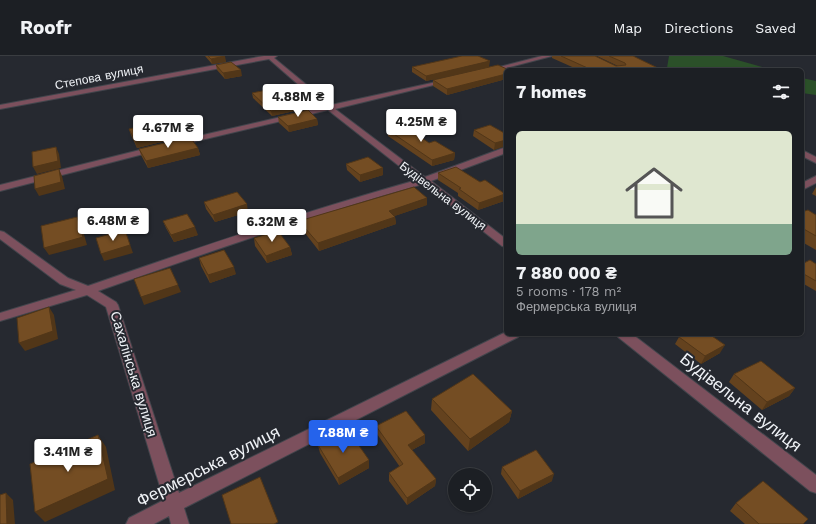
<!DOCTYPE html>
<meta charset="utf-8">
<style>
body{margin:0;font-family:"Work Sans",sans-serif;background:#292c31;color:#f1f3f6;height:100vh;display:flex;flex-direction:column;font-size:15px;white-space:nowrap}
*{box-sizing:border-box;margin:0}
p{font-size:13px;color:#a0a2a6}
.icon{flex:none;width:22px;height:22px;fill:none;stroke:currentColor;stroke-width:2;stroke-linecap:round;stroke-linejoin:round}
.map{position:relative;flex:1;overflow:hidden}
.drawer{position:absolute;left:504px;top:12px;width:300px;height:268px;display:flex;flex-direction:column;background:#1c1f24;border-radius:6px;box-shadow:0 1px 3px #0004,0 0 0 1px #3a3d41}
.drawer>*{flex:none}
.controls{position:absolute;left:448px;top:412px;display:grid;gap:8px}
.controls a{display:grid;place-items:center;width:44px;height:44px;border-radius:50%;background:#1c1f24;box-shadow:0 1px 3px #0004,0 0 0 1px #3a3d41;font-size:20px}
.price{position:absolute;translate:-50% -34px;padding:0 9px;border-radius:4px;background:#fff;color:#222;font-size:13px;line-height:26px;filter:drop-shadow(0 1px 2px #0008)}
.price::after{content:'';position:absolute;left:50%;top:24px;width:12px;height:9px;margin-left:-6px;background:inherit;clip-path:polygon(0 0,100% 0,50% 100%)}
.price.current{background:#2563eb;color:#fff}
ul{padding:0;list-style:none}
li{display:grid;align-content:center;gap:8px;height:212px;padding:0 12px}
li span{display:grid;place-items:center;height:124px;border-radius:6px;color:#555}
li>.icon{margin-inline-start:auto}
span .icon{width:72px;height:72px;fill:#fffc;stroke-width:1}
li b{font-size:17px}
h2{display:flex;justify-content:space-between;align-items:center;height:48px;padding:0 12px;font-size:17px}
header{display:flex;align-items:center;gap:24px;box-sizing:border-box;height:56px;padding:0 20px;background:#1c1f24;border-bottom:1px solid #3a3d41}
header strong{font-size:19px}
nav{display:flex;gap:22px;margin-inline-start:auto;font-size:14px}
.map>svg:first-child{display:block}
</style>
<header>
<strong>Roofr</strong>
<nav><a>Map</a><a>Directions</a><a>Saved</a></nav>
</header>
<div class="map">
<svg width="816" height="468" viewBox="0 0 816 468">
<rect width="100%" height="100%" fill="#262930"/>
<path fill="#2b5029" d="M669,0h54l50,14h-94l-12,-2z
M802,22l14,3v14l-14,-2z"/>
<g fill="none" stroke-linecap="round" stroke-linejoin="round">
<defs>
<path id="minor" d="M264,0h13l-3,2 57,47 119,-26v2l-115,28 90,68 81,-30v6l-75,28 75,58v8l-4,-1 -79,-62c-110,31 -217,69 -325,107l18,11 2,3 61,188 327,-161v2h14l-2,3 -334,171 5,16h-18l-2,-8 -15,8h-28l3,-6 35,-18 -58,-193 -19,-12 -87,26v-8l76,-23 -16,-6 -60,-45v-8l4,1 64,46 20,8c109,-38 218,-75 329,-106l-89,-70 -152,36h-3l-1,-2 1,-2 151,-35 -55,-48 -269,50v-4z
M542,0h10l-65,17 -3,-2z
M156,90l4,2 -1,2 -159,41v-6z
M802,94l14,7v6l-14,-7z
M816,120v7l-14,7v-7z
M616,278h16l184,141v18l-6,-2 -192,-154z"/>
</defs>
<use href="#minor" stroke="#42454c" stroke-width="2"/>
<use href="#minor" fill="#7c505d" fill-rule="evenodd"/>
</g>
<path fill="#64421e" d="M205,0h19l2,6 -14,2z
M552,0h43l21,10h2l-21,-10h36l29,14h-83l-27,-12z
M216,9l26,11 -17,3 -8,-9z
M412,11h77l-63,14 -14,-9z
M506,14v9l-59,16 -14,-9v-6z
M252,37l51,16 -31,7 -19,-18z
M278,61l39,2 1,6 -29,7 -10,-9z
M129,73l57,7 -49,12 -6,-13z
M388,74l41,13 26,10 -1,7 -22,6 -44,-30z
M474,74l32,4 -12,16 -21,-14z
M198,92l2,7 -52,13 -7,-13 -2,-6z
M506,92v10l-3,-2 1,-7z
M346,108l37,11 -23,7 -13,-12z
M438,117l42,9 25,12 -1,7 -26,9 -20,-14v-3l-20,-13z
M816,131v9l-4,-2z
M204,146l44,10 -33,10 -9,-13z
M427,149l-33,11 1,1 1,7 -77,27 -18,-23 -2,-7z
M802,156l14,3v35l-14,-8z
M163,165l35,14 -24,7 -8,-14z
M254,182l36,9 2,8 -25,8 -12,-17z
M199,202l37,16 -26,9 -9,-17z
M802,208h14v27l-14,-8z
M679,281l41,16 -19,11 -26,-20z
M734,318l61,14 -6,8 -27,14 -33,-28z
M432,343l80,12 -3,11 -41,29 -37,-41z
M376,370l49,17 -13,7 24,29 -1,7 -28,19 -18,-24v-8l11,-6 -23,-33z
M318,389l51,15v8l-30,17 -19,-32z
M502,411l50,14 -34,18 -17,-25z
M736,447l67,21h-58l-15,-13z"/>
<path fill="#513618" d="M225,0l1,6 -14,2 -1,-5z
M490,5l-1,6 -63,14v-5z
M241,14l1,6 -17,3 -2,-6z
M506,18v5l-59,16v-6z
M302,48l1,5 -31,7 -1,-5z
M317,63l1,6 -29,7 -1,-6z
M184,74l2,6 -49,12 -2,-7z
M506,84v6l-12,4 1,-7z
M56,91l3,7 2,14 -24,6 -4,-7z
M198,92l2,7 -52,13 -2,-7z
M455,97l-1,7 -22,6v-6z
M383,112v7l-23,7v-7z
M59,113l3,7 3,13 -26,7 -4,-7z
M505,138l-1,7 -26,9 1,-7z
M427,142v7l-38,13v-7z
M247,148l1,8 -33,10 -2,-7z
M77,161l4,7 6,21 -38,10 -5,-7z
M395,161l1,7 -77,27 -1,-8z
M195,171l3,8 -24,7 -3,-7z
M125,174l8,23 -29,8 -3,-7z
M290,191l2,8 -25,8 -1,-7z
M234,211l2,7 -26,9 -2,-8z
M178,229l3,7 -37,13 -3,-8z
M49,251l5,8 4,24 -33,12 -6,-8z
M725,289l-5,8 -19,11 4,-8z
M795,332l-6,8 -27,14 5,-8z
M512,355l-3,11 -41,29 2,-12z
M98,379l8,12 9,43 -70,32 -10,-10z
M425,379v8l-17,9v-7z
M369,404v8l-30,17 -1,-7z
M554,418l-2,7 -34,18 2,-8z
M436,423l-1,7 -28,19v-7z
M6,437l7,7 2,24h-8z"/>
<path fill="#744d23" stroke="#513618" d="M208,0h17l-14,3z
M462,0h16l12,5 -64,15 -14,-9z
M561,0h34l21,10 10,-1 -1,-2 -16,-7h24l29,14h-70z
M231,6l10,8 -18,3 -7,-8z
M498,9l11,5h-3v4l-59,15 -14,-9z
M282,31l7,6h2l11,11 -31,7 -19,-18z
M308,54l9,9 -29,7 -10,-9z
M175,62l9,12 -49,11 -6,-12z
M404,69l25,18 6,-2 20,12 -23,7 -44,-30z
M490,69l16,9v6l-11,3 -21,-13z
M190,81l8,11 -52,13 -7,-12z
M56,91l2,14 -25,6 -1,-15z
M368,101l15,11 -23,7 -14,-11z
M456,111l24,15 5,-2 20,14 -26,9 -20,-14 2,-1 -23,-15z
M59,113l2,13 -26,7 -1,-13z
M414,131l13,11 -38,13 6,6 -77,26 -19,-22z
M237,136l10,12 -34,11 -9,-13z
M808,154l8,5v21l-14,-8v-16z
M187,158l8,13 -24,8 -8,-14z
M77,161l6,20 -39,11 -3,-22z
M125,174l5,15 -29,9 -5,-16z
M278,175l12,16 -24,9 -12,-18z
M224,194l10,17 -26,8 -9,-17z
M810,204l6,4v17l-14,-8v-9z
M170,212l8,17 -37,12 -7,-18z
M49,251l4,24 -34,12 -2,-25z
M684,278h25l16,11 -20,11 -26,-19z
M761,305l34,27 -28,14 -33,-28z
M473,318l39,37 -42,28 -38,-40z
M406,355l19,24 -17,10 28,34 -29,19 -18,-25 14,-9 -27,-38z
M348,374l21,30 -31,18 -20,-33z
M98,379l10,44 -73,33 -5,-48z
M536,394l18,24 -34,17 -18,-24z
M260,421l18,45 -4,2h-43l-9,-29z
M763,425l45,38 -5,5h-44l-23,-21z
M6,437l1,31h-7v-29z"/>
<g text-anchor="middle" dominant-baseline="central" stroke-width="4" stroke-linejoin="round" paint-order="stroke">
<g font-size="12" fill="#f0f3f7" stroke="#262930">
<text transform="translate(99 21) rotate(-11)">Степова вулиця</text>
<text transform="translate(443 140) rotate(37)">Будівельна вулиця</text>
</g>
<g font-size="14" fill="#f0f3f7" stroke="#262930">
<text transform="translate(134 318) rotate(73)">Сахалінська вулиця</text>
</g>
<g font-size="17" fill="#f0f3f7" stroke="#262930">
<text transform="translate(741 346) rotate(38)">Будівельна вулиця</text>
<text transform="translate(208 410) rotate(-27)">Фермерська вулиця</text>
</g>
</g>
</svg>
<div class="controls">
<a><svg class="icon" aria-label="locate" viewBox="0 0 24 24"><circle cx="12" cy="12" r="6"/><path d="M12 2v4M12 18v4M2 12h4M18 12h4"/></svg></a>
</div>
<b class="price" style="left:298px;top:62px">4.88M ₴</b>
<b class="price" style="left:421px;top:87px">4.25M ₴</b>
<b class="price" style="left:168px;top:93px">4.67M ₴</b>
<b class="price" style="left:113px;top:186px">6.48M ₴</b>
<b class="price" style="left:272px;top:187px">6.32M ₴</b>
<b class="price current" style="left:343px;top:398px">7.88M ₴</b>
<b class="price" style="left:68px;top:417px">3.41M ₴</b>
<section class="drawer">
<h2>7 homes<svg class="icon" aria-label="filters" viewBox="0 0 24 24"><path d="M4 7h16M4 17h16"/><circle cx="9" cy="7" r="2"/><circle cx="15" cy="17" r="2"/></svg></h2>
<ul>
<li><span style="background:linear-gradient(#dfe7d0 75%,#7fa58c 0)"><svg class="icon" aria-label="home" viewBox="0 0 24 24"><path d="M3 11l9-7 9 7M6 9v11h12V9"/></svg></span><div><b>7 880 000 ₴</b><p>5 rooms · 178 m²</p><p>Фермерська вулиця</p></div></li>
</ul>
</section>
</div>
